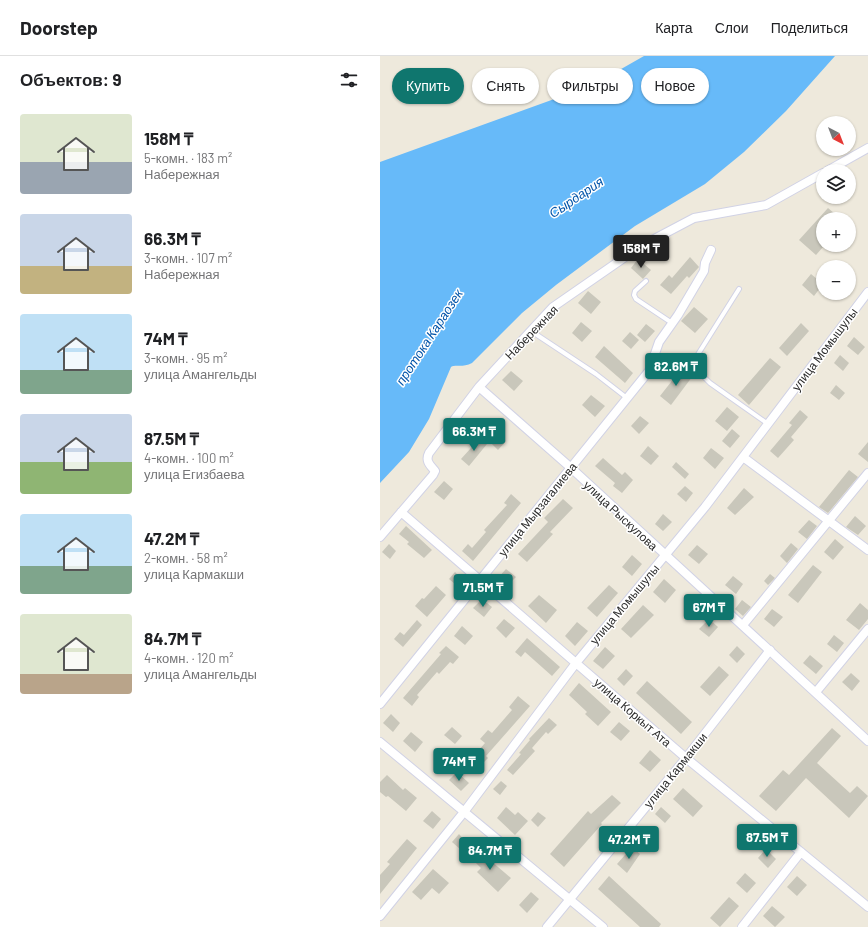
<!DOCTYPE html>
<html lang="ru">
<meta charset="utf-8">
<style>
body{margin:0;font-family:Barlow,sans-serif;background:#f2f2f2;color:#202124;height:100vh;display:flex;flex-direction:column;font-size:15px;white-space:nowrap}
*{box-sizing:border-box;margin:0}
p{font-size:13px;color:#757577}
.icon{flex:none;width:22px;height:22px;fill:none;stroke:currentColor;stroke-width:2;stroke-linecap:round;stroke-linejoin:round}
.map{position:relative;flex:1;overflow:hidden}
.sheet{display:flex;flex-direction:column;background:#fff;width:380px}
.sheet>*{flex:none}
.hud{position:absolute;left:12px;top:12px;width:380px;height:36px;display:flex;gap:8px}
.needle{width:26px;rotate:138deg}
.controls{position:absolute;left:436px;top:60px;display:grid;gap:8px}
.controls a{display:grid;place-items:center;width:40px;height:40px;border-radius:50%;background:#fff;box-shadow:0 1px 3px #0004;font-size:20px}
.price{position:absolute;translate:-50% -34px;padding:0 9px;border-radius:4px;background:#0f766e;color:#fff;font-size:13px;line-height:26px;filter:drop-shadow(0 1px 2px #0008)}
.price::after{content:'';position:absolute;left:50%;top:24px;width:12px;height:9px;margin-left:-6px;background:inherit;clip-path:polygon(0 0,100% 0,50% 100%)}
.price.active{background:#222;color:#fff}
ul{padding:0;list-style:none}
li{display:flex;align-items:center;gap:12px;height:100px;padding:0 20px}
li span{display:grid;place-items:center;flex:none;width:112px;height:80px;border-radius:4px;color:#555}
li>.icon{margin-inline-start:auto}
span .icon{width:48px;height:48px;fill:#fffc;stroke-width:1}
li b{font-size:17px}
h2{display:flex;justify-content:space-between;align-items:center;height:48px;padding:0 20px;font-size:17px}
.tag{padding:0 14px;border-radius:18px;background:#fff;box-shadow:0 1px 3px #0004;font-size:14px;line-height:36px}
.tag.active{background:#0f766e;color:#fff}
header{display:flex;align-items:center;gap:24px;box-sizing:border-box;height:56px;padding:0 20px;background:#fff;border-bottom:1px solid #e0e0e0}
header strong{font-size:19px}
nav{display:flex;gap:22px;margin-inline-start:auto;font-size:14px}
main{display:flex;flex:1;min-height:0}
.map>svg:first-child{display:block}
</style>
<header>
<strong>Doorstep</strong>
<nav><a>Карта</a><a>Слои</a><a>Поделиться</a></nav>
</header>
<main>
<section class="sheet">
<h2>Объектов: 9<svg class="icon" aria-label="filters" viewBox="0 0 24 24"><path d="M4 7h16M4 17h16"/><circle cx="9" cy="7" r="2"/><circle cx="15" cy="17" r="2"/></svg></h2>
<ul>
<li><span style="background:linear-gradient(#dfe7d0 60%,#9aa5b1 0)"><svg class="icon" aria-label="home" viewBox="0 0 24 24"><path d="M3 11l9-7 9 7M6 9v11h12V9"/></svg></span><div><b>158M ₸</b><p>5-комн. · 183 m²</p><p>Набережная</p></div></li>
<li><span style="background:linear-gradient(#c9d6e8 65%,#c2b280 0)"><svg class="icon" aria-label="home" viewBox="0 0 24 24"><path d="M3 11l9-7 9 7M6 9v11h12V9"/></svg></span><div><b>66.3M ₸</b><p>3-комн. · 107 m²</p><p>Набережная</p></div></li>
<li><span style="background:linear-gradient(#bfe0f5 70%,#7fa58c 0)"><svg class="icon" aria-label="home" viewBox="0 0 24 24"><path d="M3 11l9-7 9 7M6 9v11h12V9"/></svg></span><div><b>74M ₸</b><p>3-комн. · 95 m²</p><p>улица Амангельды</p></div></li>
<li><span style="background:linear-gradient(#c9d6e8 60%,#8fb573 0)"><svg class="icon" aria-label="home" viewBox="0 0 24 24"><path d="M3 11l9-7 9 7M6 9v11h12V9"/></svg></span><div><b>87.5M ₸</b><p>4-комн. · 100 m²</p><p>улица Егизбаева</p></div></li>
<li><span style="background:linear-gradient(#bfe0f5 65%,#7fa58c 0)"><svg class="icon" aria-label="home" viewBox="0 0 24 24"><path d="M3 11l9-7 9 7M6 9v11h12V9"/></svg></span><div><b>47.2M ₸</b><p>2-комн. · 58 m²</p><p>улица Кармакши</p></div></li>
<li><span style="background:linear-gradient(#dfe7d0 75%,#b9a48a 0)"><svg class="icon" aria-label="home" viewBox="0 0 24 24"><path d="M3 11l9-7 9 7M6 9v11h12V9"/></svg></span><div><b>84.7M ₸</b><p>4-комн. · 120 m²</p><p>улица Амангельды</p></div></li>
</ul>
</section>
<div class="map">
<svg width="488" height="871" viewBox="0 0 488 871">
<rect width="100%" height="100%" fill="#eee9dc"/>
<path fill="#67baf9" d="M264,0h191l-49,55 -42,41 -39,32 -70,42 -79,59 -34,28 -50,50c-9,5 -17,1 -21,4l-22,52 -20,33 -29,31v-321l213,-77z"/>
<path fill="#c9c7bb" d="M448,152l13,11h-18v28l-7,8 -17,-15z
M310,201l9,10 -10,11 -2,-2 -16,18 -11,-9 9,-10 3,3z
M258,203l13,11 -8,9 -12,-11z
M431,218l12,10 -9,12 -12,-11z
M208,235l13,11 -10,12 -13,-11z
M314,251l14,12 -13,14 -14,-12z
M201,266l11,9 -10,11 -10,-9z
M421,267l8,8 -22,25 -8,-8z
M266,268l9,7 -10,11 -8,-7z
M250,276l9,8 -8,9 -9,-8z
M474,281l11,10 -7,8 -11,-9z
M224,290l29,27 -8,10 -30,-26z
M460,299l9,8 -6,8 -9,-8z
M390,302l11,9 -32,38 -11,-10z
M302,312l10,9 -21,28 -11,-9z
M131,315l12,10 -9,10 -12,-11z
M456,329l9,8 -6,7 -9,-7z
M211,339l14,11 -10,11 -13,-12z
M347,351l12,10 -12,14 -12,-10z
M420,354l8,7 -17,20 3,3 -16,18 -8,-7 22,-26 -3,-2z
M260,360l9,7 -10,11 -8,-8z
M352,373l8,7 -10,12 -8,-7z
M116,377l10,8 -8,9 -9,-9z
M100,382l7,6 -18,22 -8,-7z
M488,386v20l-10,-8z
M268,390l11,10 -8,9 -11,-9z
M331,392l13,10 -9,11 -12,-11z
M223,402l19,17 3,-3 8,8 -11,13 -9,-7 2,-3 -20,-17z
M296,406l13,12 -4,5 -13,-12z
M469,414l9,7 -30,36 -9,-6z
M64,425l9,8 -9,11 -10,-8z
M305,430l8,7 -7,9 -9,-8z
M364,432l10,9 -19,18 -8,-7z
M131,438l10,9 -48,58 -11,-10 6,-7 4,4 14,-16 -2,-2 23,-25 -3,-2z
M183,443l10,9 -23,24 3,2 -26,28 -9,-8 30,-32 -4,-4z
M283,458l9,8 -9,9 -8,-7z
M475,460l11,10 -8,9 -12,-8z
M429,464l8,6 -10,13 -9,-7z
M26,470l26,24 -8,8 -17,-14 2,-2 -10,-8z
M455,483l9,8 -11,13 -9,-8z
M411,487l7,6 -11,14 -7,-7z
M9,488l7,7 -6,8 -8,-7z
M317,489l11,9 -9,10 -11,-9z
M252,499l10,9 -10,12 -10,-9z
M433,509l9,7 -24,31 -10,-8z
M126,513l10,8 -10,10 -9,-8z
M75,516l6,6 -6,6 -6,-5z
M390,518l5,4 -7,7 -4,-4z
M353,520l10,8 -7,10 -11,-9z
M284,523l12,11 -11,13 -12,-11z
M229,529l9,8 -21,24 -10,-9z
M56,530l10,9 -19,22 -12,-11 7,-8 2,1z
M159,539l18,15 -11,13 -18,-17z
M102,543l10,8 -8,10 -11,-9z
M362,544l9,7 -8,9 -8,-7z
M480,547l8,7v9l-9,11 -13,-10z
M263,549l11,10 -23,23 -10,-9z
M392,553l11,8 -9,10 -10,-8z
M124,563l11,9 -9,10 -10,-10z
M329,563l9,8 -9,10 -10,-8z
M37,564l5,5 -19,22 -9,-8 6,-7 4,3z
M197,566l11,9 -13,15 -10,-10z
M82,570l11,10 -8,9 -11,-9z
M454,579l10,8 -7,9 -10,-8z
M147,582l33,29 -8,9 -27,-24 -4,5 -6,-5z
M66,590l13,11 -6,7 -3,-2 -11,12 -2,-2 -20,23 2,2 -7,9 -9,-8 38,-44 -2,-1z
M357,590l8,8 -8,9 -8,-8z
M225,591l10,9 -12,13 -10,-8z
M430,599l13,11 -7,8 -13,-11z
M339,610l10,9 -19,21 -10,-9z
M246,613l7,7 -9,10 -7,-7z
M471,617l9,8 -8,10 -10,-9z
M267,625l45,41 -11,12 -45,-41z
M199,627l32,29 -13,14 -13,-12 2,-2 -18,-17z
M138,640l12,10 -44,50 2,2 -7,7 -9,-7 13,-15 -5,-4 8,-9 4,3 20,-23 -3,-3z
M11,658l9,9 -7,9 -10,-9z
M169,662l8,7 -9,9 -2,-2 -14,16 3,3 -22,24 -6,-5 14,-16 -2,-1 11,-13 -1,-1z
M239,666l11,9 -9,10 -11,-9z
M72,671l10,9 -7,8 -11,-9z
M452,672l9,8 -24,27 33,30 7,-7 11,10 -19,22 -43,-40 -30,33 -17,-15 24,-26 6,5z
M31,676l12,10 -8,10 -12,-11z
M270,694l11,10 -11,12 -11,-9z
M82,703l6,6 -4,5 -7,-6z
M77,716l12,11 -8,8 -12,-11z
M7,719l16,15 2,-2 12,10 -11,13 -18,-15 -2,1 -6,-5v-10z
M121,725l6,5 -7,9 -7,-6z
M303,732l20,18 -10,11 -20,-18z
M232,739l9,8 -20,20 1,1 -38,43 -14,-13 38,-43 3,3z
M126,751l9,8 3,-3 10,9 -13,14 -18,-17z
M281,751l10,9 -6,7 -10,-9z
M52,755l9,8 -8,10 -10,-8z
M158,756l8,6 -8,9 -7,-7z
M268,771l7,6 -9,9 -6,-5z
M79,778l7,8 -6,7 -8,-7z
M27,783l10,9 -37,46v-19l10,-11 -3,-2z
M252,791l8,7 -13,19 -10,-9z
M97,793l34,29 -13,14 -21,-20 4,-4 -11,-11z
M386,793l10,10 -8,9 -10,-10z
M53,813l16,14 -10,11 -7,-6 -11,12 -9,-8z
M365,817l11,10 -9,10 -11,-10z
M229,820l52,48 -2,3h-19l-42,-38z
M417,820l10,9 -10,11 -10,-9z
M151,836l8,7 -12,14 -8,-8z
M349,841l10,9 -19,21 -10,-9z
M392,850l13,11 -10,10 -12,-11z"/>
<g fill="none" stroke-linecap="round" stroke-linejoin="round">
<defs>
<path id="lane" d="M266,225l-11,10 -1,4 2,4 36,24
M359,233l-44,70 1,10 14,14 58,41
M151,275l65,43 31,24"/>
<path id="street" d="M447,115l41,-23
M99,331l91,80 298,274
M363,401l125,93
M21,456l285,246 182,149
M0,481l53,-62 2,-4c-5,-6 -10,-10 -6,-18l50,-66 74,-80 88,-61 53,-28 72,-13 57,-32
M363,569l125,-152
M436,636l52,-63
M0,648l269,-333 10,-29 19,-27 26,-44 1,-8 6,-13
M0,686l223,185
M0,860l84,-104 112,-149 129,-156 163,-215
M167,871l139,-169 84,-108
M362,871l59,-75"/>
</defs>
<use href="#lane" stroke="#d1d2e5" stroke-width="6"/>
<use href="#street" stroke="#d1d2e5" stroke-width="10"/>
<use href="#lane" stroke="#fff" stroke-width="4"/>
<use href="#street" stroke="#fff" stroke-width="8"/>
</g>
<g text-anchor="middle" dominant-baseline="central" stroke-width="3" stroke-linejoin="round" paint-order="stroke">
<g font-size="12" fill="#2b2b2b" stroke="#fff">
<text transform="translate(151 276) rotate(-46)">Набережная</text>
<text transform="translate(444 293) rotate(-53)">улица Момышулы</text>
<text transform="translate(157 453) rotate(-51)">улица Мырзагалиева</text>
<text transform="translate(241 459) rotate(43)">улица Рыскулова</text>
<text transform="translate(244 548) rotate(-50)">улица Момышулы</text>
<text transform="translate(253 656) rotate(41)">улица Коркыт Ата</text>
<text transform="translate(295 714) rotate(-51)">улица Кармакши</text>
</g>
<g font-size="13" font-style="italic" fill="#0254a9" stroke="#fff">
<text transform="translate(196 141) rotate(-34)">Сырдария</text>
<text transform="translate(49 281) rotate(-57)">протока Караозек</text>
</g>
</g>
</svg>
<div class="controls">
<a><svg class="needle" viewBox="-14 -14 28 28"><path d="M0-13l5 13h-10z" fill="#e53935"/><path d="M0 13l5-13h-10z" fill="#757577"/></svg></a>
<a><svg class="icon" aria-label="layers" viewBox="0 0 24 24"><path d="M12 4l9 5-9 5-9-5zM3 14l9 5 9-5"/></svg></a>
<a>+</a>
<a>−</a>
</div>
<b class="price active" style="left:261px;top:213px">158M ₸</b>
<b class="price" style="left:296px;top:331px">82.6M ₸</b>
<b class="price" style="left:94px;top:396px">66.3M ₸</b>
<b class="price" style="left:103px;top:552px">71.5M ₸</b>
<b class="price" style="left:329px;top:572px">67M ₸</b>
<b class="price" style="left:79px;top:726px">74M ₸</b>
<b class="price" style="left:387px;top:802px">87.5M ₸</b>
<b class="price" style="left:249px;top:804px">47.2M ₸</b>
<b class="price" style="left:110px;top:815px">84.7M ₸</b>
<div class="hud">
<a class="tag active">Купить</a>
<a class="tag">Снять</a>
<a class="tag">Фильтры</a>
<a class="tag">Новое</a>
</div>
</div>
</main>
